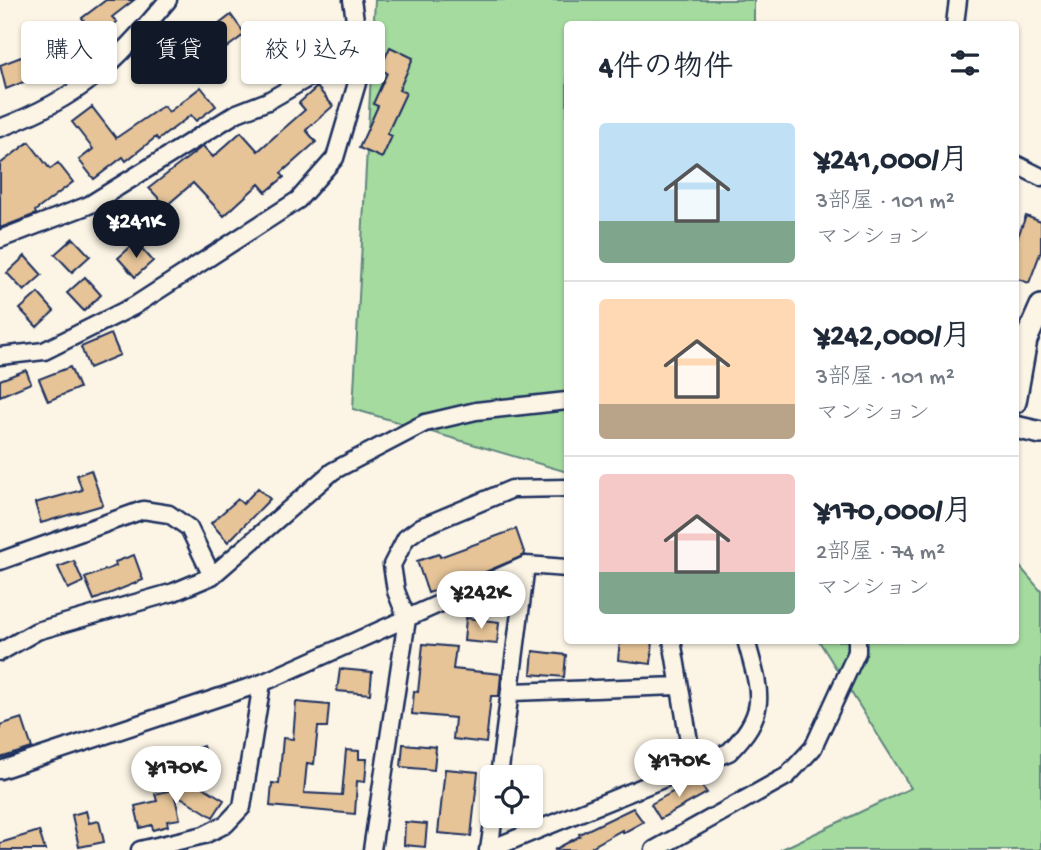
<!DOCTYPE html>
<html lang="ja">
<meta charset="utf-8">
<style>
body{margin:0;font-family:"Gochi Hand","Klee One",sans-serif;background:#f6f6f7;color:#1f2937;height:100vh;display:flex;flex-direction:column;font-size:26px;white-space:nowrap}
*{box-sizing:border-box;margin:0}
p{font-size:23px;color:#747a83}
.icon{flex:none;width:38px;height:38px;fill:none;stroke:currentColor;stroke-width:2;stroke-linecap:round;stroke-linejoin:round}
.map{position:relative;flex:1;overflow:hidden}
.panel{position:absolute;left:564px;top:21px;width:455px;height:623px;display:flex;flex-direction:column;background:#fff;border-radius:7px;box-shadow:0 2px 5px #0004}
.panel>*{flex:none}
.guide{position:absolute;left:21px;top:21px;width:438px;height:63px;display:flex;gap:14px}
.buttons{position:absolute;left:480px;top:765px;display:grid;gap:14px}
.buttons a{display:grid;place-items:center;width:63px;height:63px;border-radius:7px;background:#fff;box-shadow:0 2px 5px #0004;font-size:35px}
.price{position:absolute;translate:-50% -60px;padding:0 16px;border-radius:24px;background:#fff;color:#222;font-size:23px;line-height:46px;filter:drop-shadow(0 2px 4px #0008)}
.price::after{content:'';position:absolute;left:50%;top:42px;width:21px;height:16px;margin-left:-10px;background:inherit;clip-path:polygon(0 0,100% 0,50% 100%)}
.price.on{background:#111827;color:#fff}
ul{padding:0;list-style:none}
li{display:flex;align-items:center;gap:21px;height:175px;padding:0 35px}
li+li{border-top:2px solid #e0e1e3}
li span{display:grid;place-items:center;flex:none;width:196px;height:140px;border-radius:7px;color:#555}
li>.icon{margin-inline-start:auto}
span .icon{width:84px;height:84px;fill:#fffc;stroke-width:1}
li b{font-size:30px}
h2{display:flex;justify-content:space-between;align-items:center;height:84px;padding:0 35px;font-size:30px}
.chip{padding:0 24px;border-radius:7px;background:#fff;box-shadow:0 2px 5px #0004;font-size:24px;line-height:63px}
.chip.on{background:#111827;color:#fff}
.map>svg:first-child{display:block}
</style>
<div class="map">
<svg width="1041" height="850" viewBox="0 0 1041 850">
<rect width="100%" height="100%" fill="#fcf5e5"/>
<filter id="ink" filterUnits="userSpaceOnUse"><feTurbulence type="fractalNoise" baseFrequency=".0143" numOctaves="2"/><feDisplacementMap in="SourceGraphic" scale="14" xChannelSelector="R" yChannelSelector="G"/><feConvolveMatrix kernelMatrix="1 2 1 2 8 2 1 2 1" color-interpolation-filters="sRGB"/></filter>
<g filter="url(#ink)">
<path fill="#a5db9f" stroke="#60857e" stroke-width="2" d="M375,0h379v24h-187v448l-214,-63z
M1015,561l26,30v259h-261l131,-62 -92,-147 196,-1z"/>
<path fill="#e6c498" stroke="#1b2f5e" stroke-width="2" d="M106,0h28l-22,17 5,5 -20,15 -15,-19z
M231,15l14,19 -20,15 -3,-3 -37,28 -15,-19 20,-15 3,4z
M46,43l15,19 -15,11 -40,16 -6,-24 34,-13z
M390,47l23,11 -14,32 7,3 -19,41 5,2 -10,22 -23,-10 19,-42 -5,-2 14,-31 -7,-4z
M201,87l15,19 -20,15 -5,-6 -33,25 -2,-3 -30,24 -3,-4 -29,22 -15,-19 14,-11 -21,-27 20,-15 24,31 47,-32 6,6z
M317,87l16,19 -27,24 10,12 -35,31 3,4 -18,15 -7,-8 -35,32 -31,-33 -27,23 -17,-18 54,-42 10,11 28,-25 17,19 47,-41 -6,-7z
M29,142l21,27 8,-6 15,19 -38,29 1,3 -36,14v-64z
M1026,216l15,6v29l-12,32 -14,-5v-34z
M73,238l17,18 -18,16 -17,-18z
M136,242l17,19 -18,16 -17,-19z
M25,256l17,19 -18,16 -17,-18z
M85,277l16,18 -17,16 -17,-18z
M38,293l16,18 -17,16 -17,-18z
M111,334l9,21 -31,13 -8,-21z
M70,367l9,21 -31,13 -9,-22z
M26,370l5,13 -31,13v-16z
M91,470l12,35 -62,18 -6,-20 47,-13 -5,-15z
M258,488l12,11 -42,43 -17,-19 27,-24 5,5z
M516,529l9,26 -63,27 -34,11 -11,-32 22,-7 1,3z
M134,555l9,25 -49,20 -9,-22 31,-12 -1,-4z
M74,561l9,21 -15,7 -10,-22z
M466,618l33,4 -2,22 -33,-3z
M620,640h33l-2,24 -33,-4z
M423,644l33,3 -3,22 48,5 -2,22h-8l-5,47 -33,-4 2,-21 -43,-4 2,-23 4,1z
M533,651l33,4 -2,22 -33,-3z
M340,669l32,3 -2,22 -33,-3z
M296,702l33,3 -2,22h-9l-4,37 -7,-1 -3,30 38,2 4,-45 13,1v8h8l-2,23 -8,-1 -2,33 -85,-8 2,-23 7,1 4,-46 10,1z
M22,718l10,30 -32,10v-33z
M403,744l33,3 -2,23 -33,-3z
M203,746l7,22 -23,7 -8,-21z
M445,769l33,3 -7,64 -33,-3z
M696,779l11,14 -47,26 -9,-15z
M198,784l26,16 -11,17 -39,-24 6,26 -13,2 1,5 -15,4 -1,-5 -12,3 -5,-22 22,-5 -2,-7z
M633,808l10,14 -20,11 -1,-3 -36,20h-32l26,-14 -1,-2z
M86,811l3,12 10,-2 5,21 -25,5 -7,-32z
M405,822l22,2 -2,23 -21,-2z
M39,831l6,19h-45v-7z"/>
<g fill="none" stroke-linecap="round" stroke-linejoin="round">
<defs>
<path id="street" d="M955,24l3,-24
M0,128c81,-31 113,-62 168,-128
M1015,164l26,13
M0,239l89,-34 148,-92 31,-12 40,-23 54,-12
M0,356l44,-5 90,-45 164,-106 37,-42 27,-92 -10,-66
M0,561l143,-51 26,4 20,14 23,48
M672,640l21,125
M0,652l37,-21 137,-39 38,-16 121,-105 92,-48 51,-12 91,-10
M512,692l166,-6
M0,770l262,-87 264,-118 41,3
M499,777l27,-212
M140,850l64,-15 22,-11 16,-17 20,-124
M372,850l35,-231 -11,-28 -4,-26 14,-27 15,-11 91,-38 55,-1
M488,850l241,-98c41,-41 31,-60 17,-112
M489,850l5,-34
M654,850l133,-74 26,-28 44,-96v-12"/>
<path id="secondary" d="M1015,402l11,-62 15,-34
M1015,427l26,6"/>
</defs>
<use href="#street" stroke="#1b2f5e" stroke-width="21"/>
<use href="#secondary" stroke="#1b2f5e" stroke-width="26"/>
<use href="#street" stroke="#fcf5e5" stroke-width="16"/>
<use href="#secondary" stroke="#fcf5e5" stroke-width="21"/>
</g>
</g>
</svg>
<div class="buttons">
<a><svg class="icon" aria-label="locate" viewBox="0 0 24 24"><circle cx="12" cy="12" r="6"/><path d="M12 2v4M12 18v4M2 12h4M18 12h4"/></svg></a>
</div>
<b class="price on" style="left:136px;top:260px">¥241K</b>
<b class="price" style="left:481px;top:631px">¥242K</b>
<b class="price" style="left:679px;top:799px">¥170K</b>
<b class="price" style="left:176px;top:806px">¥170K</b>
<div class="guide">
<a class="chip">購入</a>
<a class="chip on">賃貸</a>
<a class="chip">絞り込み</a>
</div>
<section class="panel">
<h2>4件の物件<svg class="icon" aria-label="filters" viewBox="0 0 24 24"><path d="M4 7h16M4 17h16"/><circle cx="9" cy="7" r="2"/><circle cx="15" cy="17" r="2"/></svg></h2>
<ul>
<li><span style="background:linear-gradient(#bfe0f5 70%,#7fa58c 0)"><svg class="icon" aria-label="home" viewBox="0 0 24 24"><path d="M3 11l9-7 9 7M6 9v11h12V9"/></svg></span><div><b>¥241,000/月</b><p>3部屋 · 101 m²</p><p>マンション</p></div></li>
<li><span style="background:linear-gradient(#ffd9b3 75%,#b9a48a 0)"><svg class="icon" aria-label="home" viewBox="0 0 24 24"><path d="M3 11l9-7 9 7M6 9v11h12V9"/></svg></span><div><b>¥242,000/月</b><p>3部屋 · 101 m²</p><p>マンション</p></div></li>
<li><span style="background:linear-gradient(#f6c9c9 70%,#7fa58c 0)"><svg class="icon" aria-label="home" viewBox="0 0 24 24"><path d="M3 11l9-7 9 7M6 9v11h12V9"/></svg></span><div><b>¥170,000/月</b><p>2部屋 · 74 m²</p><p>マンション</p></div></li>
</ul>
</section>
</div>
